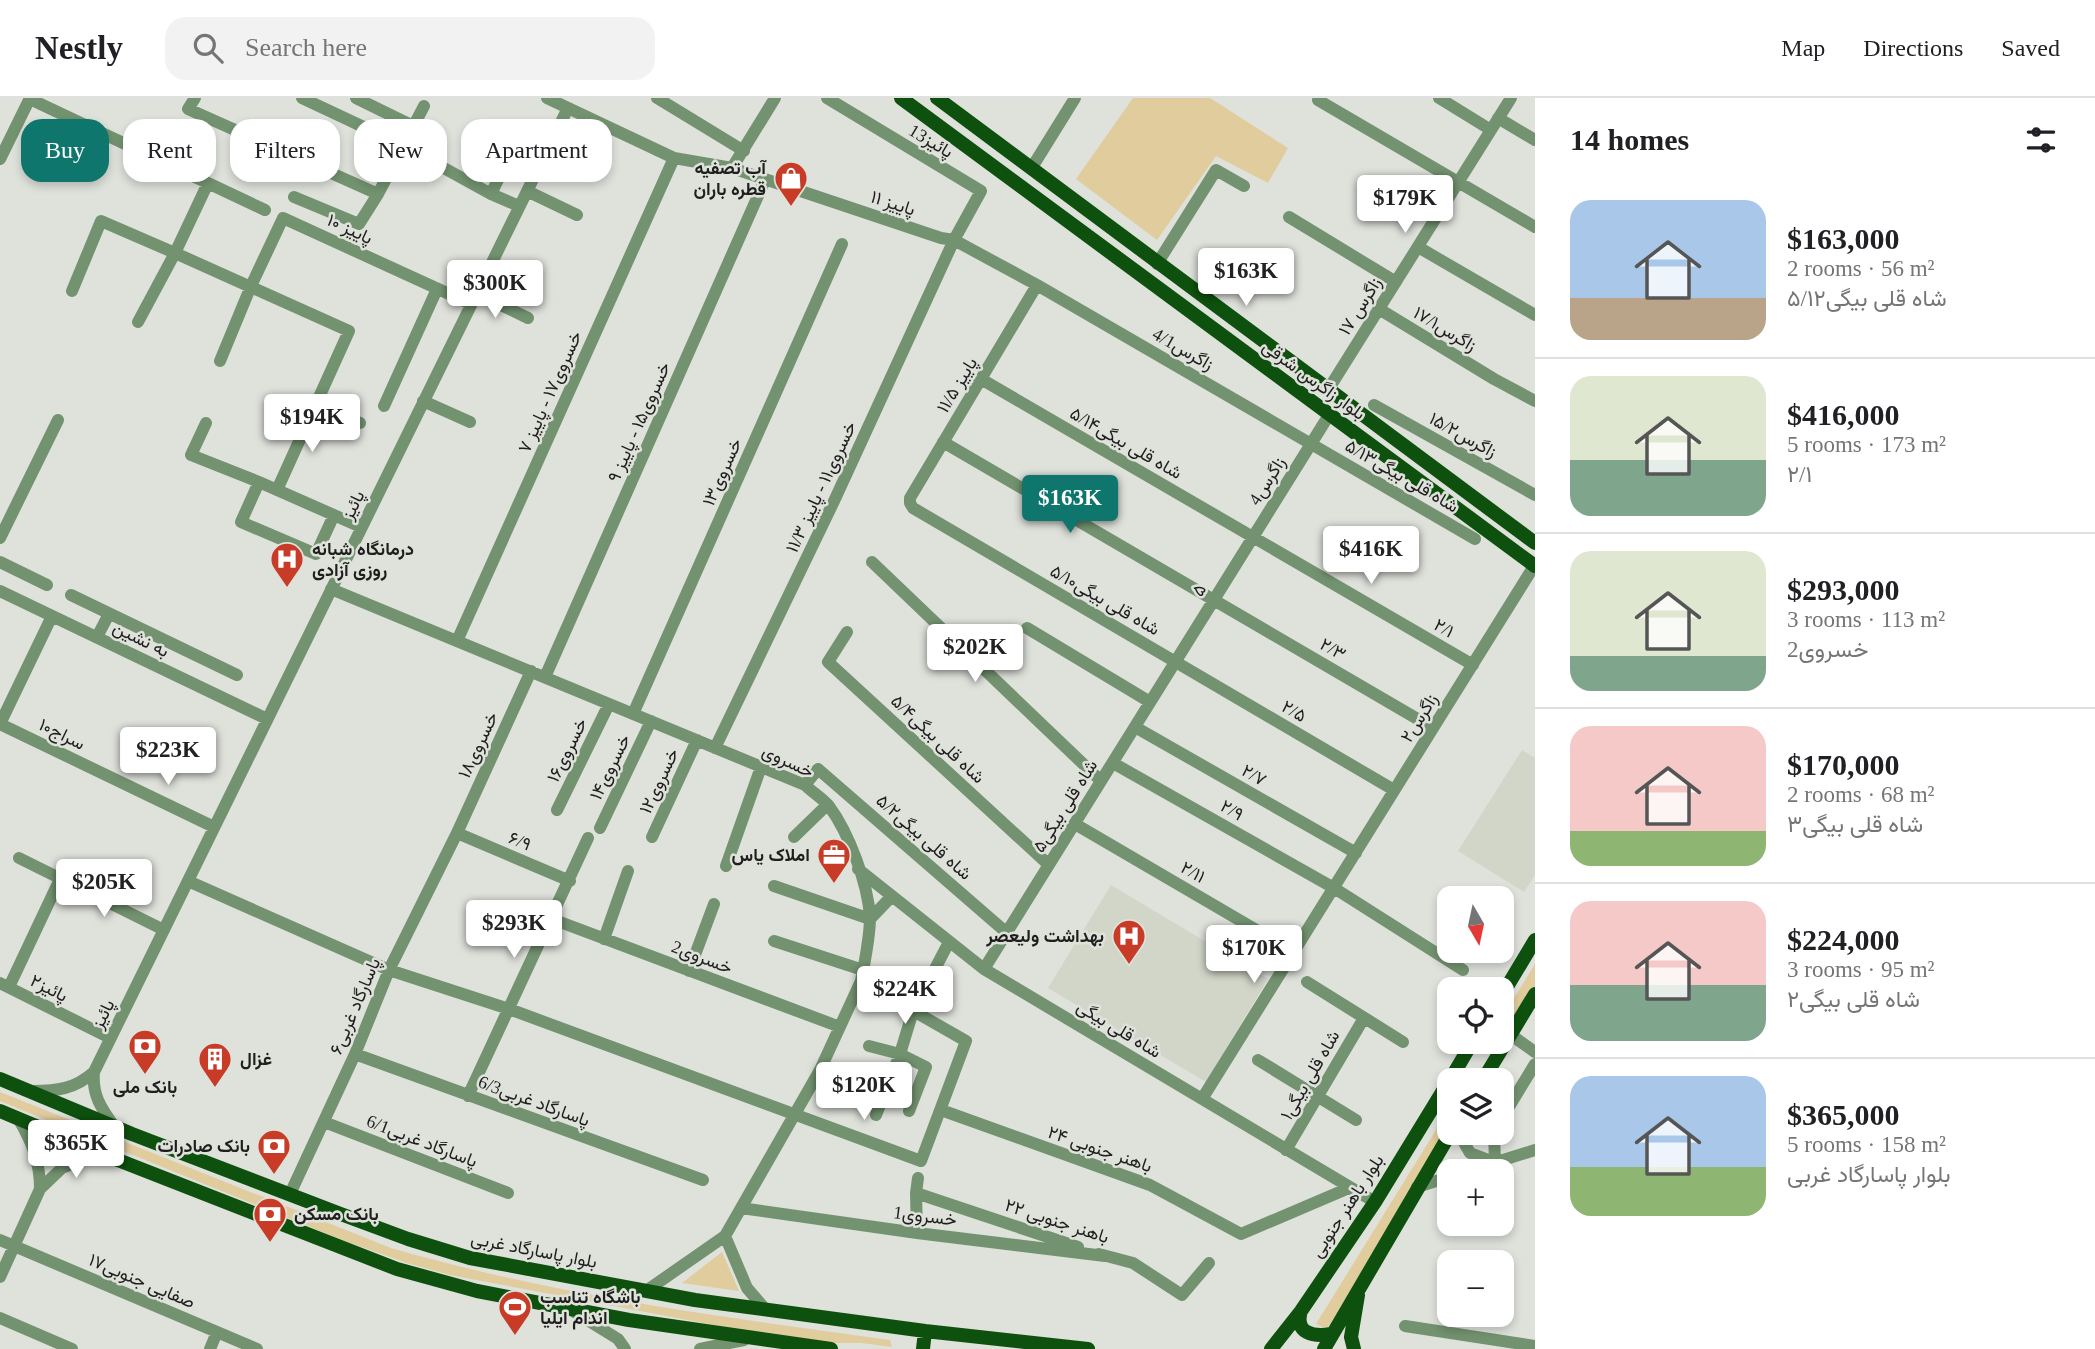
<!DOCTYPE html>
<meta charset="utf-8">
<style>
body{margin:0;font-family:"Times New Roman",Vazirmatn,serif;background:#f2f2f2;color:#202124;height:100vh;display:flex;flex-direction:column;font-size:26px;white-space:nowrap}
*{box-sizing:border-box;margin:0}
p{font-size:23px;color:#757577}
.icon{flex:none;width:38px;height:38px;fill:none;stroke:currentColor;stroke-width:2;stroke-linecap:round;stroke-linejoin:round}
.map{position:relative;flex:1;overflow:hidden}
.drawer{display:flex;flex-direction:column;background:#fff;width:560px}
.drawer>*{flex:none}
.guide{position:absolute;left:21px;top:21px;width:665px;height:63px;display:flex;gap:14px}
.needle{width:46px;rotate:171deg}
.fabs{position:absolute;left:1437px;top:788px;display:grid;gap:14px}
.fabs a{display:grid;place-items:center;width:77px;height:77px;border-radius:14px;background:#fff;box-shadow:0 4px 10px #0003;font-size:35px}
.price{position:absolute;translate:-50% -60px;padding:0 16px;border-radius:7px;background:#fff;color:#222;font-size:23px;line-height:46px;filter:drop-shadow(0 2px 4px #0008)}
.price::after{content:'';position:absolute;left:50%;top:42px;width:21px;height:16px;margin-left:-10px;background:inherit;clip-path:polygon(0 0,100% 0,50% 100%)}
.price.on{background:#0f766e;color:#fff}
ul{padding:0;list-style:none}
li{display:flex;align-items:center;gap:21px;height:175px;padding:0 35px}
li+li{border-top:2px solid #e0e0e0}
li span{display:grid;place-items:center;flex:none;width:196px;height:140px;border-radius:21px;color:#555}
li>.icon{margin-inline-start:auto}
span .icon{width:84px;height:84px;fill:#fffc;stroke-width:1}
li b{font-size:30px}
h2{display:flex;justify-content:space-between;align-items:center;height:84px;padding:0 35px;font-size:30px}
.chip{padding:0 24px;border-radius:21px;background:#fff;box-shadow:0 4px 10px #0003;font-size:24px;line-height:63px}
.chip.on{background:#0f766e;color:#fff}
header{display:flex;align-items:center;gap:42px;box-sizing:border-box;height:98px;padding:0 35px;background:#fff;border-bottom:2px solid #e0e0e0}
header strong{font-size:33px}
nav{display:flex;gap:38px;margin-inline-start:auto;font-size:24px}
.search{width:490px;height:63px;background:#f2f2f2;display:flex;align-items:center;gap:18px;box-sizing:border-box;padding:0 24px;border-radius:21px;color:#757577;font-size:26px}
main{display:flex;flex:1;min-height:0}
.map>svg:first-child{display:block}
</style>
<header>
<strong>Nestly</strong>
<div class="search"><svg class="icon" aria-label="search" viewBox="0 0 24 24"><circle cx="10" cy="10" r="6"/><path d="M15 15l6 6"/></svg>Search here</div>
<nav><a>Map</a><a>Directions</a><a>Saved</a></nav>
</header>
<main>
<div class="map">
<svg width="1535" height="1251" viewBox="0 0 1535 1251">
<rect width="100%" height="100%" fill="#dfe1db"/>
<path fill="#d1d6c9" d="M1522,652l13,8v117l-11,17 -66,-41z
M1111,787l157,94 -62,103 -158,-94z"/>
<path fill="#e1cc9d" d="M1133,0h77l78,50 -20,35 -52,-27 -59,84 -81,-61z
M1535,866v22l-33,55v-23z
M0,994l391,156c162,47 331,69 499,92l2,7 -30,-4h-37l-90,-14 -285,-54 -43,-12 -65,-23 -342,-139z
M1449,1011v18l-122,202 -11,-5z
M722,1154l17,39 -57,-8z"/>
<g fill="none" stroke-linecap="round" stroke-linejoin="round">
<path stroke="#739370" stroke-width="12" d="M195,0l-7,11 190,85
M302,0l100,47 89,49 28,12
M356,0l57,28
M547,0l127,60 58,10 209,70 13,2 83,45 438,254
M657,0l87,53
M1439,0l52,32
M30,1l235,111
M1318,2l217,127
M1498,20l37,22
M0,61l30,-61
M732,70l43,-70
M1031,71l44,-71
M208,85l-33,70 174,78 -72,159
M527,93l50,24
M491,96l20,-41
M294,99l65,27 19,-30 46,-88
M1289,119l107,65
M1418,149l117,68
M1157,166l59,-94 28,16
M1037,187l-127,213v5l3,5 481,282
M72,193l29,-70 74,32 -37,69
M476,195l52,25
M1379,211l115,70 41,22
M220,263l31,-75 32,-68 188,86
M981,281l492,286
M1328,292l183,-292
M423,303l47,21
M317,306l43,19
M1374,307l161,90
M384,308l53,-117
M206,325l-15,32 68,27
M943,344l490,286
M334,417l-18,39 -75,-32 18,-40c34,15 68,30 102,45
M0,440l58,-118
M0,464l47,23
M872,464l229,219
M331,491l474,196c7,7 17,13 24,21 20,27 39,78 41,111 0,20 -5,44 -9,64l-41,89 -95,166 -79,55
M0,493l267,128
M71,497l166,80
M1027,530l123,74
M847,534l-19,30 221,203
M97,539l12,-23
M457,543l217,-483
M545,579l220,-497
M633,616l209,-470
M0,626l214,103
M0,626l52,-108
M1135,629l221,126
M715,650l120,-249 119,-259 27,-49 -154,-93
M1113,665l221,125 129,82
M805,687l13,-16 189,164
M557,712l52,-106
M1075,726l219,128
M600,730l51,-107
M457,735l113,48
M652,739l45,-97
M794,739l33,-32
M19,760l145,72
M726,768l35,-99
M858,771l126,100 391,233
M188,783l201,89 120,39 412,152 45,-120 -105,-60
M774,788l96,33 22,-23
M552,821l288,108
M604,841l24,-68
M774,843l89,29
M984,871l345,-554
M689,873l25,-67
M1307,884l96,60
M0,885l110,55
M9,889l51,-108
M1511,937l24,17
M869,948l31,8 26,13 -17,44
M355,956l348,126
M1258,962l98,60
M94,974c-2,23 7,36 20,54
M32,993c25,0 43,-2 62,-19l473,-962
M468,998l120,-258
M1202,1001l332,-533
M847,1004l9,-25 30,13
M941,1012l209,75 91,49 108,-46
M876,1017l24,-61 13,-43 36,-69
M18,1020c14,24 22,43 22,71
M1502,1020l33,-54
M324,1024l184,71
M1458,1034l12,21 24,9
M1494,1034l1,30
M1286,1052l78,-132
M1468,1073l67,-21
M1417,1089l32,-10
M916,1095l162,54
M290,1096l65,-140 34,-84 68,-137 74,-162
M741,1110l176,25 188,23
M917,1135l-1,-40 2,-15
M725,1138l22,52 18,21
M0,1142l257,109
M1099,1156l34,9 49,32 27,-32
M0,1179l40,-88 22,-21 38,-15
M571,1212l47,29 7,10
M0,1220l72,31
M1405,1228l130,20
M210,1251l7,-17
M700,1251l44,-9"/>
<path stroke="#0e510e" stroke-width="14" d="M901,0l634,468
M937,0l598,445
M1502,897l33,-55
M0,981l132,55 206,79 70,26 62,19 225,42 230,31 163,18
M1450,982l23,-39
M1483,982l52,-86
M0,1013l100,42 297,116 80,22 152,29 202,29
M1301,1213c-7,22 12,26 30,23
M923,1251l2,-18
M1271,1251l30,-38 74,-109 74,-121
M1324,1251l127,-217
M1354,1251l-3,-12 7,-42"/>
</g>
<defs>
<symbol id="shop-pin" viewBox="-11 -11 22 30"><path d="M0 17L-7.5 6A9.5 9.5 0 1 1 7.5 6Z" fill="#c83c27" stroke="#dfe1db"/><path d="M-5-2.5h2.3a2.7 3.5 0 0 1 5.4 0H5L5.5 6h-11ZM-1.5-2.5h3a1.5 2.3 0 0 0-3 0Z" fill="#fff"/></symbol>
<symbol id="hospital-pin" viewBox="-11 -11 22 30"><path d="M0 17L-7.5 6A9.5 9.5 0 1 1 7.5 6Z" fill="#c83c27" stroke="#dfe1db"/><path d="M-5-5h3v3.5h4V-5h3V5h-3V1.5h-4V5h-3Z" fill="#fff"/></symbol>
<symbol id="office-pin" viewBox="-11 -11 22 30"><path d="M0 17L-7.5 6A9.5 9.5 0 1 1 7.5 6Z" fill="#c83c27" stroke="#dfe1db"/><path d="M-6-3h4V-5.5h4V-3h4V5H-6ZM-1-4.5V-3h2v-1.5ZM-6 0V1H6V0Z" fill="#fff"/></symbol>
<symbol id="bank-pin" viewBox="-11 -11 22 30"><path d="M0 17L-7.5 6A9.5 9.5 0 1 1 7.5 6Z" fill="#c83c27" stroke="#dfe1db"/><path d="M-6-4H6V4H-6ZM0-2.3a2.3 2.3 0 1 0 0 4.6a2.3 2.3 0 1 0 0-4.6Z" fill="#fff"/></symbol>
<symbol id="building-pin" viewBox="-11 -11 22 30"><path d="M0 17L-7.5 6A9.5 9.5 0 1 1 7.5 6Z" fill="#c83c27" stroke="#dfe1db"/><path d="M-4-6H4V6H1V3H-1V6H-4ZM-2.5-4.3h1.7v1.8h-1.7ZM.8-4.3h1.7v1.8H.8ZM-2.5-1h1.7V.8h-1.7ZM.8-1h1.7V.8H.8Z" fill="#fff"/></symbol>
<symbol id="stadium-pin" viewBox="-11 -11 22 30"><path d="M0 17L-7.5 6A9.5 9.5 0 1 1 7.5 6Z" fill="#c83c27" stroke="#dfe1db"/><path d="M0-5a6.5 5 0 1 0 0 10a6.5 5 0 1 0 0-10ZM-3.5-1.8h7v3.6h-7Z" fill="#fff"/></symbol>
</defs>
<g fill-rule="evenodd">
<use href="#shop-pin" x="772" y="61" width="38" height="52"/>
<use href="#hospital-pin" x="268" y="442" width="38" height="52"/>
<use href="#office-pin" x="815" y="738" width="38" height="52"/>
<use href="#hospital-pin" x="1110" y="819" width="38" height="52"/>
<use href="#bank-pin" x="126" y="929" width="38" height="52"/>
<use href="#building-pin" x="196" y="942" width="38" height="52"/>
<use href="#bank-pin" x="255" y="1029" width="38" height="52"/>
<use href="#bank-pin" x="251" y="1097" width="38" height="52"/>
<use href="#stadium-pin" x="496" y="1190" width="38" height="52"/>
</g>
<g text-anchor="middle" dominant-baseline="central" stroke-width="5" stroke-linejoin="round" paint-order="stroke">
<g font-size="18" fill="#1e1f1d" stroke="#dfe1db">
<text transform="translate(931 43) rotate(31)">پائیز13</text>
<text transform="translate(893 105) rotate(18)">پاییز ۱۱</text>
<text transform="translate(350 131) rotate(25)">پاییز ۱۰</text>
<text transform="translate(1360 208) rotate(-58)">زاگرس ۱۷</text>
<text transform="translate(1445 231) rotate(31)">زاگرس۱۷/۱</text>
<text transform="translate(1183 251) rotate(30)">4/1زاگرس</text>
<text transform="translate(1314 282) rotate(36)">بلوار زاگرس شرقی</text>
<text transform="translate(957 287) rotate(-59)">پاییز ۱۱/۵</text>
<text transform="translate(550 294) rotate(-66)">خسروى۱۷ - پاییز ۷</text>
<text transform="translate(639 324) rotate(-66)">خسروى۱۵ - پاییز ۹</text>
<text transform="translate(1463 337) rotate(29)">زاگرس۱۵/۲</text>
<text transform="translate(1126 345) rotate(30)">شاه قلی بیگی۵/۱۴</text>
<text transform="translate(722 374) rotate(-66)">خسروى۱۳</text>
<text transform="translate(1402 378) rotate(30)">شاه قلی بیگی۵/۱۳</text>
<text transform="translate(1267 383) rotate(-58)">زاگرس4</text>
<text transform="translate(821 389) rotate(-65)">خسروى۱۱ - پاییز ۱۱/۳</text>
<text transform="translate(353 407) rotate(-64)">پائیز</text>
<text transform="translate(1199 492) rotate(-58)">۵</text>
<text transform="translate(1105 502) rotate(30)">شاه قلی بیگی۵/۱۰</text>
<text transform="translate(1444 530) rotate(30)">۲/۱</text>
<text transform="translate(141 541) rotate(26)">به نشین</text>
<text transform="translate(1333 551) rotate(30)">۲/۳</text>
<text transform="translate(1294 613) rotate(30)">۲/۵</text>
<text transform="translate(1419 620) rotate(-58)">زاگرس۲</text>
<text transform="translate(62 636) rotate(26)">سراج۱۰</text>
<text transform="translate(938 641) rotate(43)">شاه قلی بیگی۵/۴</text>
<text transform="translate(478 647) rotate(-65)">خسروى۱۸</text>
<text transform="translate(567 652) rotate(-64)">خسروى۱۶</text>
<text transform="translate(788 663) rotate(25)">خسروى</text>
<text transform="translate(610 669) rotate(-64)">خسروى۱۴</text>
<text transform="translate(1254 677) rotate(30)">۲/۷</text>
<text transform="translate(659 683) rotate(-65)">خسروى۱۲</text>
<text transform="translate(1065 708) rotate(-58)">شاه قلی بیگی۵</text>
<text transform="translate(1232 712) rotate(30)">۲/۹</text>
<text transform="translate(924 739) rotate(41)">شاه قلی بیگی۵/۲</text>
<text transform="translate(520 743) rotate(23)">۶/۹</text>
<text transform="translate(1193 774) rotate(30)">۲/۱۱</text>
<text transform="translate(702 859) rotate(21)">خسروى2</text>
<text transform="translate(49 890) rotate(27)">پائیز۲</text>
<text transform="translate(355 908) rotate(-67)">پاسارگاد غربی۶</text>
<text transform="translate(103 916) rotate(-64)">پائیز</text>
<text transform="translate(1119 931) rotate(31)">شاه قلی بیگی</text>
<text transform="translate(1310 977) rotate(-60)">شاه قلی بیگی۱</text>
<text transform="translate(534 1003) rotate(20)">پاسارگاد غربی6/3</text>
<text transform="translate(422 1043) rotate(21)">پاسارگاد غربی6/1</text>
<text transform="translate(1100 1051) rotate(19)">۲۴ باهنر جنوبی</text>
<text transform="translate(1347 1108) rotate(-57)">بلوار باهنر جنوبی</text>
<text transform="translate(925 1118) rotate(7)">خسروى1</text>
<text transform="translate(1057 1123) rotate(18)">۲۲ باهنر جنوبی</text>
<text transform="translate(534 1152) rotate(11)">بلوار پاسارگاد غربی</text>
<text transform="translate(142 1183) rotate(23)">صفایی جنوبی۱۷</text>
</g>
<g font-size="18" font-weight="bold" fill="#1e1f1d" stroke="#dfe1db" text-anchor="end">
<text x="766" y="70">آب تصفیه<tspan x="766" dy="21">قطره باران</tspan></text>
<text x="312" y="451" text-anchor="start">درمانگاه شبانه<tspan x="312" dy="21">روزی آزادی</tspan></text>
<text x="810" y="757">املاک یاس</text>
<text x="1104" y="838">بهداشت ولیعصر</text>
<text x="240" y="961" text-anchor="start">غزال</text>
<text x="145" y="989" text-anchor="middle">بانک ملی</text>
<text x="250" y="1048">بانک صادرات</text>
<text x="294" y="1116" text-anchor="start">بانک مسکن</text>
<text x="540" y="1199" text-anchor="start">باشگاه تناسب<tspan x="540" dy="21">اندام ایلیا</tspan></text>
</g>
</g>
</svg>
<div class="fabs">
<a><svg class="needle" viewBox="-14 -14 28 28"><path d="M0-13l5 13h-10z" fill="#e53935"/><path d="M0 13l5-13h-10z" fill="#757577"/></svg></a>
<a><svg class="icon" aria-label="locate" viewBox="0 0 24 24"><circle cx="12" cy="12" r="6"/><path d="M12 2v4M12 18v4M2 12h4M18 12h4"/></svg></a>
<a><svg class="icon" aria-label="layers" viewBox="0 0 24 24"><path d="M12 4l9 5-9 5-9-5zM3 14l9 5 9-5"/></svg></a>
<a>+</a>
<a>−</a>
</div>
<b class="price" style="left:1405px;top:137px">$179K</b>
<b class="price" style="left:1246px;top:210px">$163K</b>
<b class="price" style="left:495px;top:222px">$300K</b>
<b class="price" style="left:312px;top:356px">$194K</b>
<b class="price on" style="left:1070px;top:437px">$163K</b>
<b class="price" style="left:1371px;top:488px">$416K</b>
<b class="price" style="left:975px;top:586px">$202K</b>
<b class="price" style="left:168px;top:689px">$223K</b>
<b class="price" style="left:104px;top:821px">$205K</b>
<b class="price" style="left:514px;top:862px">$293K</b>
<b class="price" style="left:1254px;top:887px">$170K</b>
<b class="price" style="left:905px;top:928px">$224K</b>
<b class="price" style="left:864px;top:1024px">$120K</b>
<b class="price" style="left:76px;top:1082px">$365K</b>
<div class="guide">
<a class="chip on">Buy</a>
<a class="chip">Rent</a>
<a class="chip">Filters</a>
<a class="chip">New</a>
<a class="chip">Apartment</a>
</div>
</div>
<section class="drawer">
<h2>14 homes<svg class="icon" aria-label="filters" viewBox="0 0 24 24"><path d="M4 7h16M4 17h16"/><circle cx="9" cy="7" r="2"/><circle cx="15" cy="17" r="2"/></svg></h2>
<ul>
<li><span style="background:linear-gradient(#a9c7e8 70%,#b9a48a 0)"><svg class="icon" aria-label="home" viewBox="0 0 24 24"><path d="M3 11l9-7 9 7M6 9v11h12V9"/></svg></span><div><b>$163,000</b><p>2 rooms · 56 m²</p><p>شاه قلی بیگی۵/۱۲</p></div></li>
<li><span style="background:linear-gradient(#dfe7d0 60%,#7fa58c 0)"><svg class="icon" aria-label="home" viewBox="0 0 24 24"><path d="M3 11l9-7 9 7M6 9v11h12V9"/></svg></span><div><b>$416,000</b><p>5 rooms · 173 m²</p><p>۲/۱</p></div></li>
<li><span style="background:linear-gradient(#dfe7d0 75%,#7fa58c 0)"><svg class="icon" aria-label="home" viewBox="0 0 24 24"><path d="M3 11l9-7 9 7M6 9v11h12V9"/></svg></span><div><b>$293,000</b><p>3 rooms · 113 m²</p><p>خسروى2</p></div></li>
<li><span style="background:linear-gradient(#f6c9c9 75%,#8fb573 0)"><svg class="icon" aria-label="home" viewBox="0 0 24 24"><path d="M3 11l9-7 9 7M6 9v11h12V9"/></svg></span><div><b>$170,000</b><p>2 rooms · 68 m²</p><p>شاه قلی بیگی۳</p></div></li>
<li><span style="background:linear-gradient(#f6c9c9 60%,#7fa58c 0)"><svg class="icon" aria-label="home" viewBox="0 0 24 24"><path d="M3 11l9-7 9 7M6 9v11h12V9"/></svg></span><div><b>$224,000</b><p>3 rooms · 95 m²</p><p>شاه قلی بیگی۲</p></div></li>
<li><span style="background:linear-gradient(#a9c7e8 65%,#8fb573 0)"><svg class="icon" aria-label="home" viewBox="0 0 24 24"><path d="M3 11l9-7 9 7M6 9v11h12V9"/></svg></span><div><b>$365,000</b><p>5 rooms · 158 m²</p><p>بلوار پاسارگاد غربی</p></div></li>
</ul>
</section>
</main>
